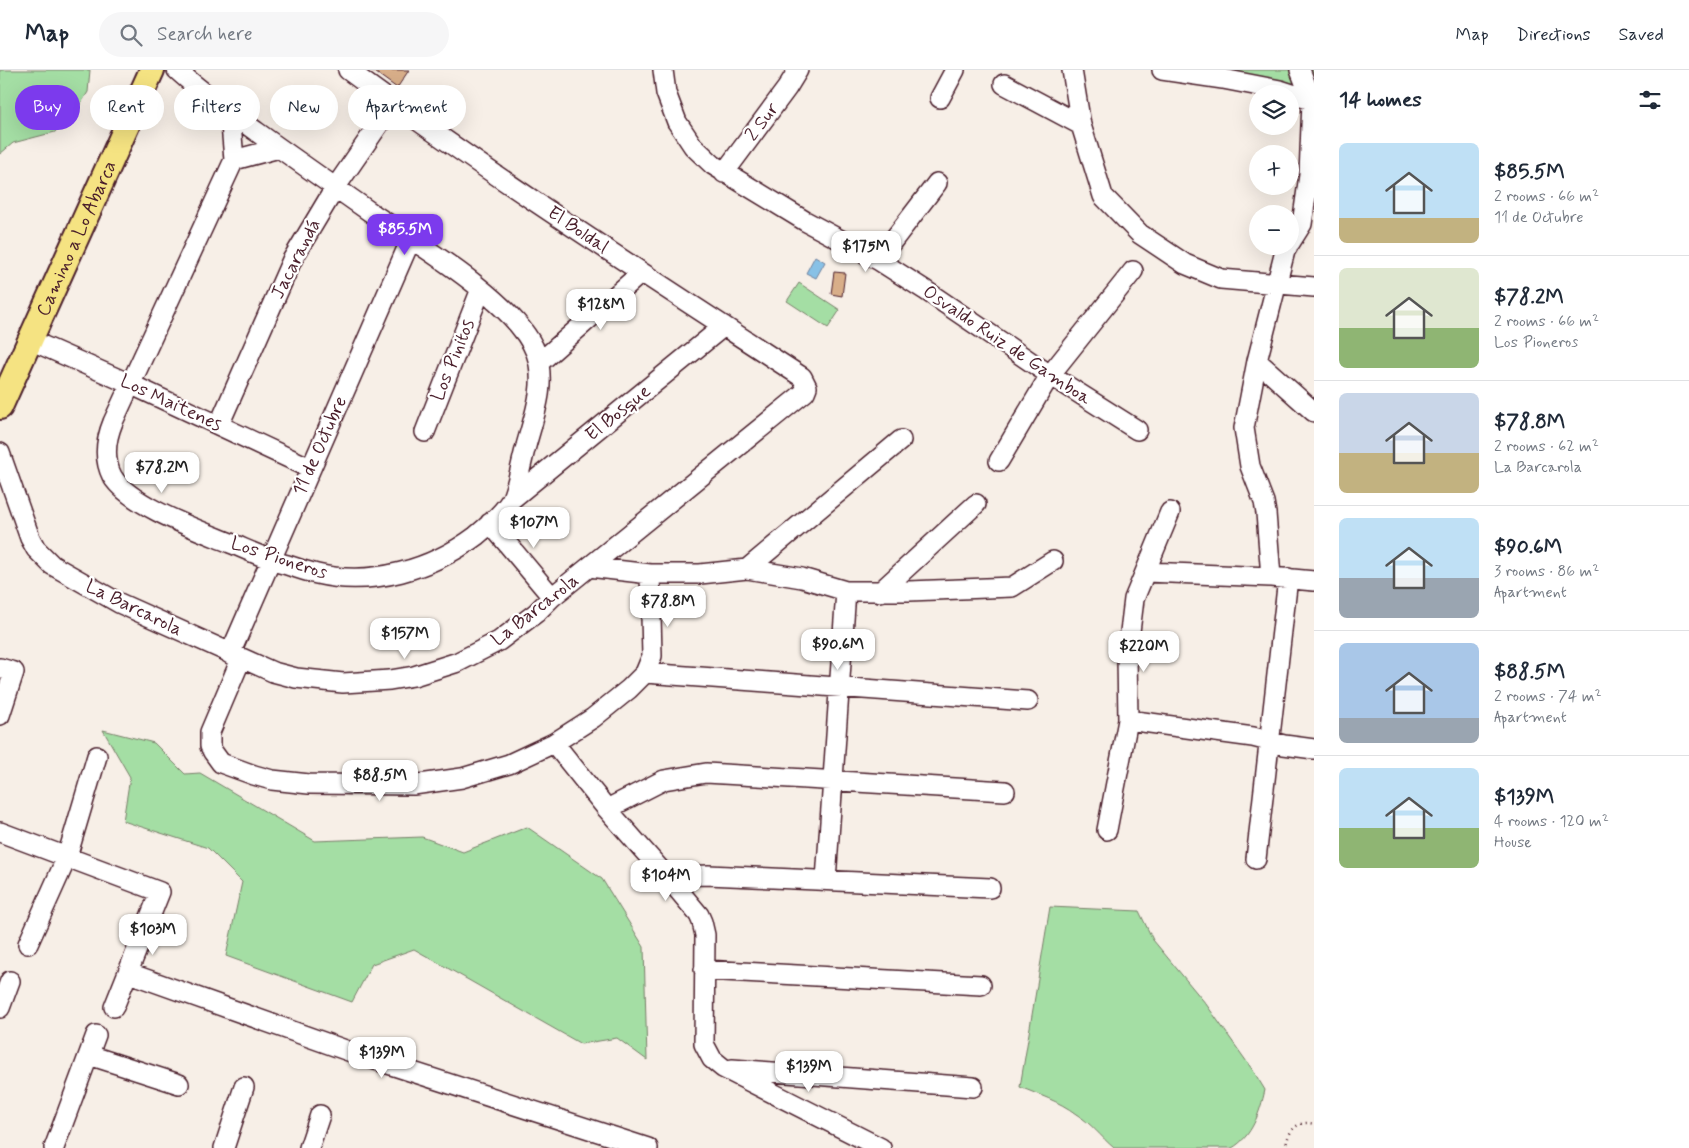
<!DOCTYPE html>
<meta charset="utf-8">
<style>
body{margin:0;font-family:Mynerve,sans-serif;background:#f6f6f7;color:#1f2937;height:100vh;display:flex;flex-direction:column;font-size:19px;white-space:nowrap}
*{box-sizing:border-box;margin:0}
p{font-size:16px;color:#747a83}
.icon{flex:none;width:28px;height:28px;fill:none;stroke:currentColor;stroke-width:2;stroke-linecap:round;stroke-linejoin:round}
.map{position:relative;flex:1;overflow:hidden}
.details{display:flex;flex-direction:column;background:#fff;width:375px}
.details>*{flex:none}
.banner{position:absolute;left:15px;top:15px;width:475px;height:45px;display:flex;gap:10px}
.tools{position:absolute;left:1249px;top:15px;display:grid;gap:10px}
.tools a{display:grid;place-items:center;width:50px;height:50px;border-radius:50%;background:#fff;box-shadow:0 5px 20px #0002;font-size:25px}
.price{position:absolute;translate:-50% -42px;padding:0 11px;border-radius:10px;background:#fff;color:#222;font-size:16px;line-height:32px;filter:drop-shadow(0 1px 2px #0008)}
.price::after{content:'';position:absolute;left:50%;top:30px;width:15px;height:11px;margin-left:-8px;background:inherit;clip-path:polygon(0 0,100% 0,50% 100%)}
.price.active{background:#7c3aed;color:#fff}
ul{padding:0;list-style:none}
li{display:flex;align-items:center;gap:15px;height:125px;padding:0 25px}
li+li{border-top:1px solid #e0e1e3}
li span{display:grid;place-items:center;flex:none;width:140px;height:100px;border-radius:8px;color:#555}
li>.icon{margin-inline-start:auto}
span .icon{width:60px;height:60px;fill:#fffc;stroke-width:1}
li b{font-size:21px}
h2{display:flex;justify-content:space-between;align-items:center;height:60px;padding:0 25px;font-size:21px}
.tag{padding:0 18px;border-radius:22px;background:#fff;box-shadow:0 5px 20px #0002;font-size:18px;line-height:45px}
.tag.active{background:#7c3aed;color:#fff}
header{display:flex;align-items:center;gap:30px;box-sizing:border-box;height:70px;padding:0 25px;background:#fff;border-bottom:1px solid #e0e1e3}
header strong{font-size:24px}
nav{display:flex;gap:28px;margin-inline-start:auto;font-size:18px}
.search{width:350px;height:45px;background:#f6f6f7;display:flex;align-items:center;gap:12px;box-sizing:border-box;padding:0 18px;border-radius:28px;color:#747a83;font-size:19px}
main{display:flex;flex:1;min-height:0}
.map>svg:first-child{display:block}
</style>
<header>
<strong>Map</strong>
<div class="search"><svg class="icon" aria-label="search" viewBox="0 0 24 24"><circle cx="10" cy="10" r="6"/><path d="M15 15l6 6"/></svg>Search here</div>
<nav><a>Map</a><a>Directions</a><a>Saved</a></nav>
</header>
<main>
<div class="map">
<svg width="1314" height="1078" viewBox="0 0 1314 1078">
<rect width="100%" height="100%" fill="#f7efe7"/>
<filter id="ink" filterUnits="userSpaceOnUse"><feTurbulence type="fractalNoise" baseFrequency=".02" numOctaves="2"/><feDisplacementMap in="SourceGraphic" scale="10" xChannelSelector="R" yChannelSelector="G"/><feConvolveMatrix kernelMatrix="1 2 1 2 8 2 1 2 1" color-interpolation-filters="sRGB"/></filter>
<g filter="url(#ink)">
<path fill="#a4dea4" stroke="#777e68" d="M0,0h90l-2,22 -10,16 -23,24 -42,11 -13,11z
M1201,0h113v26z
M799,213l41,27 -12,18 -41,-27z
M103,660l51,13 31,31 15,-1 115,68 107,-4 41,15 64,-25 75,52 42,68 3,113 -30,-22 -36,6 -167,-95 -42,15 -20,38 -126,-46 16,-74 -34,-34 -85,-27 7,-44z
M1050,837l89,4 14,29 53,64 48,68 11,18c-5,22 -13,47 -33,58h-118c-13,-11 -23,-25 -38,-34 -17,-13 -37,-19 -56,-27z"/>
<path fill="#88c1e6" stroke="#6f809b" d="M815,186l10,6 -9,16 -10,-5z"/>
<path fill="#d8ae89" stroke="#4a1f2b" d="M372,0h37l-12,18z
M834,202l11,1 -3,23 -11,-2z"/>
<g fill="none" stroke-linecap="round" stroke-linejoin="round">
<defs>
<path id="minor" d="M177,0c25,23 53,42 80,62 39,28 79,56 119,84 44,29 142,88 160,137 11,31 -2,63 -10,93 -4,13 -9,43 -15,54 -8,13 -23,26 -35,36 -44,33 -104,51 -159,38 -13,-3 -25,-8 -37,-11 -18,-6 -35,-14 -52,-21 -32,-13 -99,-37 -116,-66 -9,-18 -6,-37 1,-54l121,-262 -4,-48
M663,0l3,23 11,29 16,24 20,19 92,56 73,39 47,30 125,85 87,55
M1072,0l9,55 22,71 37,38 45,30 36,15 93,8
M1162,0l61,9 57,11 34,11
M1004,14l77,41
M940,28l15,-28
M234,90l45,-12
M724,103l63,-85 11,-18
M1290,173l12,-19 7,-49 3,-74 -12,-31
M878,190l59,-77
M30,270l100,44 180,84
M1257,291l57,51
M539,293l102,-90
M219,355l73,-165 43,-72 58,-84
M425,362l56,-143
M0,383l30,85 6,11 16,16 67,38 154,69 23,6 47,5 47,-3 24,-4 44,-14 41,-21 37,-28 16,-16 253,-205 2,-5 -5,-10c-153,-100 -307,-198 -454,-307
M999,391l51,-86 83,-104
M512,429l212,-173
M490,453l62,74
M589,497l61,7h50l47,-5 55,9 44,13h63l103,-4 41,-26
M747,499l154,-129
M1146,502l125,5 43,4
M1271,507l-5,-64 -2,-11 -14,-36 -6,-38 13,-67 28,-110 3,-5
M880,522l96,-88
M230,584l181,-415
M241,589l-31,73v14l3,6 8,11 33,12 18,5 37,4 104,1 49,-7 47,-14 45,-21 39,-25 36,-29 16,-16 7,-17 -2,-82
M0,598l14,4 -14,43
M645,603l383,28
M1128,650l125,17 31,8 30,4
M554,673l53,66 67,76 25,30 3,7 3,13 -1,109 8,15 11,9 158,80
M607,739l57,-29 42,-7 299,18
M1107,760l21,-110 -1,-64 7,-57 36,-87
M0,762l160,60 -46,115
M1256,789l32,-281
M826,810l20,-289
M674,815c10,-9 21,-10 34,-10l282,13
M28,874l39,-87 30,-101
M704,900l277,15
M129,903l225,80 294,95
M0,938l10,-27
M89,985l90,29
M732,999l241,18
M54,1078l42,-113
M224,1078l20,-61
M309,1078l11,-33"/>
<g id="major">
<path id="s1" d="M0,337l152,-337"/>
</g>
</defs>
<use href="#minor" stroke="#4a1f2b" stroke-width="22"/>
<use href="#major" stroke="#4a1f2b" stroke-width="28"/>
<path stroke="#4a1f2b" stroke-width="2.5" stroke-dasharray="1 4" stroke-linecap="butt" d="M1286,1078c1,-16 11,-29 28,-24"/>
<use href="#minor" stroke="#fff" stroke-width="19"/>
<use href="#major" stroke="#f5e382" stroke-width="24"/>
</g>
</g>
<g text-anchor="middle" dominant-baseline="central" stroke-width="4.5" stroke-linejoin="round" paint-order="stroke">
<g font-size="19" fill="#4a1f2b" stroke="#fff">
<text transform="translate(762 52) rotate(-53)">2 Sur</text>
<text transform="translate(578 160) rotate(34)">El Boldal</text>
<text stroke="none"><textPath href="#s1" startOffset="185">Camino a Lo Abarca</textPath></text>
<text transform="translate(296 189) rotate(-63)">Jacarandá</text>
<text transform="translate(1007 275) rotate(34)">Osvaldo Ruiz de Gamboa</text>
<text transform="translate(453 290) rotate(-68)">Los Pinitos</text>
<text transform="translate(171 333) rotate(25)">Los Maitenes</text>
<text transform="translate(618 343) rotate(-39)">El Bosque</text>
<text transform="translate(320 376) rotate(-66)">11 de Octubre</text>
<text transform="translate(279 488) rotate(18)">Los Pioneros</text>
<text transform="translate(134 538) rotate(26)">La Barcarola</text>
<text transform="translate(535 540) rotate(-38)">La Barcarola</text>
</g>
</g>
</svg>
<div class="tools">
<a><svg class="icon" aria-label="layers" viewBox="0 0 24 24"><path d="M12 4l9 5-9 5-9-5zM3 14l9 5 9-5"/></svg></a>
<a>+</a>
<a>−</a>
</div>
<b class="price active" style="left:405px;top:186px">$85.5M</b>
<b class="price" style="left:866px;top:203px">$175M</b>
<b class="price" style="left:601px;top:261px">$128M</b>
<b class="price" style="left:162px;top:424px">$78.2M</b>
<b class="price" style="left:534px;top:479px">$107M</b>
<b class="price" style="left:668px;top:558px">$78.8M</b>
<b class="price" style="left:405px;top:590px">$157M</b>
<b class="price" style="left:838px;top:601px">$90.6M</b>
<b class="price" style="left:1144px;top:603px">$220M</b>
<b class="price" style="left:380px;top:732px">$88.5M</b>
<b class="price" style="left:666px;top:832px">$104M</b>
<b class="price" style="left:153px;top:886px">$103M</b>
<b class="price" style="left:382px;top:1009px">$139M</b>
<b class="price" style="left:809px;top:1023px">$139M</b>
<div class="banner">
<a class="tag active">Buy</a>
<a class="tag">Rent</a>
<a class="tag">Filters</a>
<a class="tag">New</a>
<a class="tag">Apartment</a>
</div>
</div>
<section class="details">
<h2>14 homes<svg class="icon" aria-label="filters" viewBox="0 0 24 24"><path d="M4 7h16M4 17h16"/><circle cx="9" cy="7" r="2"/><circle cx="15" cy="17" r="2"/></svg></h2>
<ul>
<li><span style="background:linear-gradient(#bfe0f5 75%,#c2b280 0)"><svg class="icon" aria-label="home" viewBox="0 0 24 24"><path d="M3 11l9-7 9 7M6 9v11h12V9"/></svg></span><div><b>$85.5M</b><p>2 rooms · 66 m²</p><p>11 de Octubre</p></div></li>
<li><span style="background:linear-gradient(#dfe7d0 60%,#8fb573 0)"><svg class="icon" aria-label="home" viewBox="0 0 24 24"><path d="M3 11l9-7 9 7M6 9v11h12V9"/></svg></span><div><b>$78.2M</b><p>2 rooms · 66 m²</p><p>Los Pioneros</p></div></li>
<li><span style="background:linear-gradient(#c9d6e8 60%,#c2b280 0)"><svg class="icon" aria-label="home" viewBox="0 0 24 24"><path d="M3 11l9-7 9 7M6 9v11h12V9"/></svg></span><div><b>$78.8M</b><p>2 rooms · 62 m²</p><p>La Barcarola</p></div></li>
<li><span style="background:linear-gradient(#bfe0f5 60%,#9aa5b1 0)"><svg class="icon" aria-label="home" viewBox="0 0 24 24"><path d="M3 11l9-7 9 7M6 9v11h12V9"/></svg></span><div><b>$90.6M</b><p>3 rooms · 86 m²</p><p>Apartment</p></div></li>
<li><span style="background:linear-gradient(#a9c7e8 75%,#9aa5b1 0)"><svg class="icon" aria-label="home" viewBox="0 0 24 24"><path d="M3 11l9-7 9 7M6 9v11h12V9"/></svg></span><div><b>$88.5M</b><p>2 rooms · 74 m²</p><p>Apartment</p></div></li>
<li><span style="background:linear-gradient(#bfe0f5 60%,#8fb573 0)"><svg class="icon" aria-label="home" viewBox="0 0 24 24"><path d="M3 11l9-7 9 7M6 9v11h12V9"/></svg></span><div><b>$139M</b><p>4 rooms · 120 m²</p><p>House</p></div></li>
</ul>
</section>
</main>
